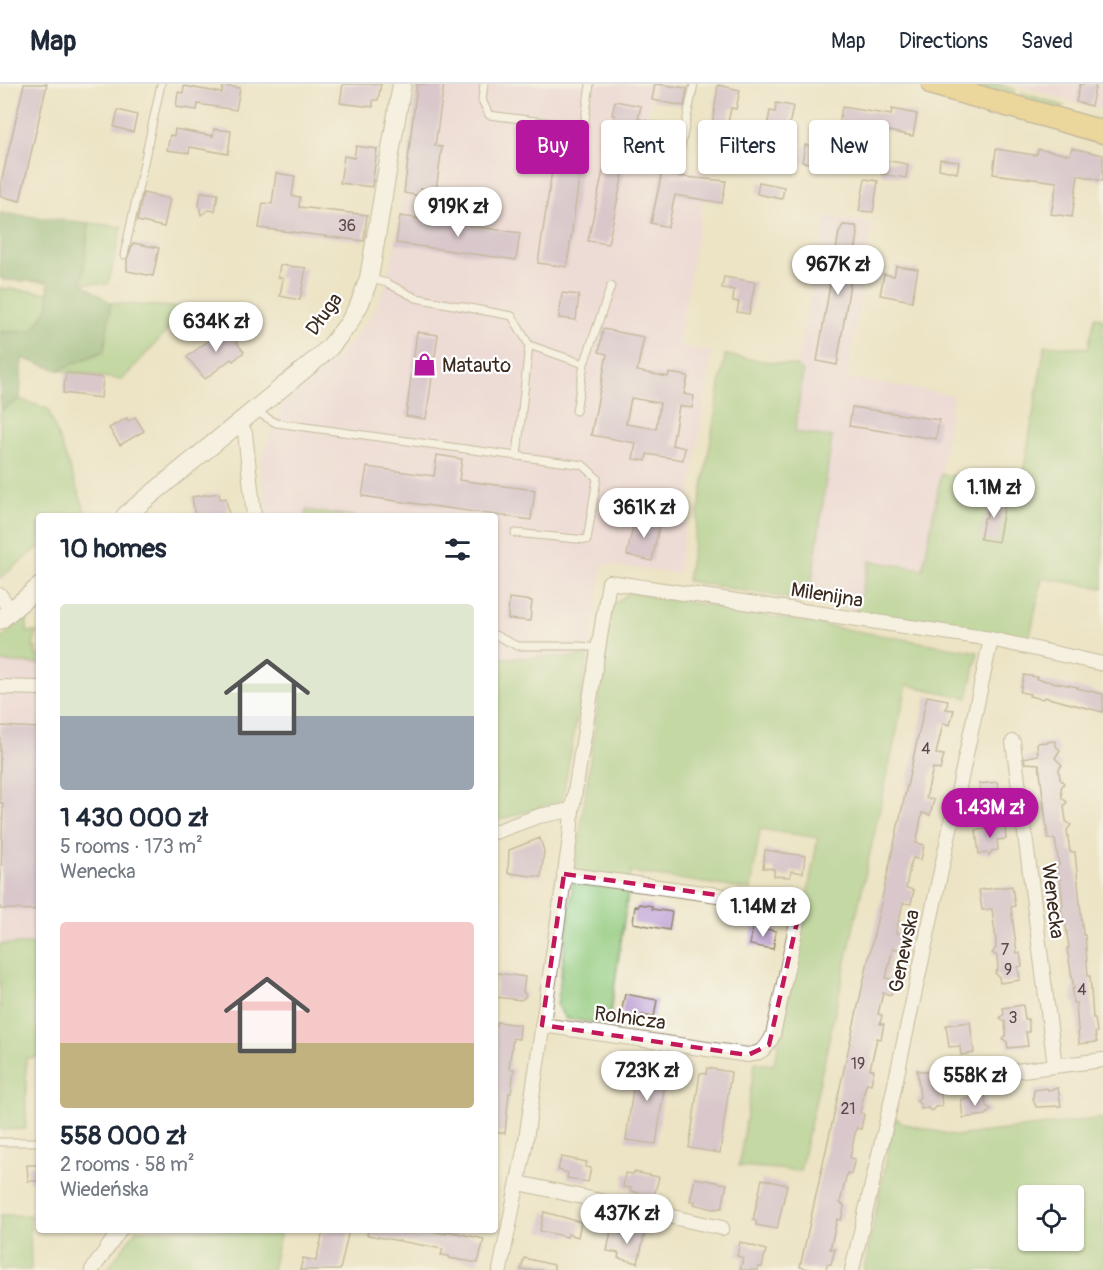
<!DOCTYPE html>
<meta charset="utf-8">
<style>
body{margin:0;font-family:Pangolin,sans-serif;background:#f2f2f3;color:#1f2937;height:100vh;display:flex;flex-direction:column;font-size:22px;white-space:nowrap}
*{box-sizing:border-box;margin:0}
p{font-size:20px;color:#747a83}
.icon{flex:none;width:33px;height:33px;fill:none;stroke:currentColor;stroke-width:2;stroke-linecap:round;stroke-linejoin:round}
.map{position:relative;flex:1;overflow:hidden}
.drawer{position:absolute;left:36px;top:429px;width:462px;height:720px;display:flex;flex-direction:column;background:#fff;border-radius:6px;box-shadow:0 2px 4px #0004}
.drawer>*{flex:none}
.hud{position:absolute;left:516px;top:36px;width:496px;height:54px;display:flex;gap:12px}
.controls{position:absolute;left:1018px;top:1101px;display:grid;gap:12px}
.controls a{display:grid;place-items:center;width:66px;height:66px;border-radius:6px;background:#fff;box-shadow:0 2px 4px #0004;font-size:30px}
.price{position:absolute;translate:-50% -51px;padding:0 14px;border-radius:21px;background:#fff;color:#222;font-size:20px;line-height:39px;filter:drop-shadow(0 2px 3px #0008)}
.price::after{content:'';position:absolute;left:50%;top:36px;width:18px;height:14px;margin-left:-9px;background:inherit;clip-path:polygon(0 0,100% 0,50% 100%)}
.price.selected{background:#b5179e;color:#fff}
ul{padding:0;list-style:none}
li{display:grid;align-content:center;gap:12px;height:318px;padding:0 24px}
li span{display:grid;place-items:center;height:186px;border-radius:6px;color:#555}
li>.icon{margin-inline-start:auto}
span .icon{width:108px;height:108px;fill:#fffc;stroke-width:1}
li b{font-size:26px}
h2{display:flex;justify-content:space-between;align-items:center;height:72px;padding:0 24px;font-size:26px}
.tag{padding:0 21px;border-radius:6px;background:#fff;box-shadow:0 2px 4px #0004;font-size:21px;line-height:54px}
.tag.selected{background:#b5179e;color:#fff}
header{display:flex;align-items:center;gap:36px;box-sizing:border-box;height:84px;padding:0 30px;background:#fff;border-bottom:2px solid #e0e1e3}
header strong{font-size:28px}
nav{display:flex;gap:33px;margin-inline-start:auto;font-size:21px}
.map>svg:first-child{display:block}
</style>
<header>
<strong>Map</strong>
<nav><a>Map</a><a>Directions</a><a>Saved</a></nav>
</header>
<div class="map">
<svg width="1103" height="1186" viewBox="0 0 1103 1186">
<rect width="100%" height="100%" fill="#fff"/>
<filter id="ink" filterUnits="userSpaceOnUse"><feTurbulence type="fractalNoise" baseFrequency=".0167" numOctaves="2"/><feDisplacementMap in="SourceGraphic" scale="12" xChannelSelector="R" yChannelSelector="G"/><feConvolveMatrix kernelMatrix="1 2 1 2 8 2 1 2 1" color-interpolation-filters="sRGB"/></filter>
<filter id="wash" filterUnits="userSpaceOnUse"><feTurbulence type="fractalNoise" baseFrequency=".008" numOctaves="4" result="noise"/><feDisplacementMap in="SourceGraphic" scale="24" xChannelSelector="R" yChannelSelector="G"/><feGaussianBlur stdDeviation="1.35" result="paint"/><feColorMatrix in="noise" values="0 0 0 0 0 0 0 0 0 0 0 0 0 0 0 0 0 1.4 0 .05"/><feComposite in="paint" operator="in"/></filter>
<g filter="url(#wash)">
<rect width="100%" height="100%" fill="#ece4c5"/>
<path fill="#eed0e8" d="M417,0h236l-12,67 45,9 -1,8 23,4 -30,174 34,6 -34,222 -75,-10 -15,92 -93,2v-142h-228l-7,-54 22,-58 63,-55 26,-32 13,-27 12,-46z
M1014,0h89v26l-27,-7z
M827,132l46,8 -26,154 106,17 -12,79 -18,95 -53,-8 -14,50 -47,-9 23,-164 -37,-6 8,-60 -7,-6z
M0,578l39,2v280h-39z"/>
<path fill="#93c97b" stroke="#677a4c" stroke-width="1.5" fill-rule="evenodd" d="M965,0h32l18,6 -1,4 -4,3z
M1022,9l42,13 -5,4 -35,-10z
M89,139l33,4 -14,57 -26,-1z
M0,204l49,5v13l-17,25 -32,1z
M111,219l77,5 -66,72 -64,-10 46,-19z
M1095,233l8,1v270l-61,-10 -13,63 -36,-8 -137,-22 14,-50 53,8 18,-95 80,12 24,-141 43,3z
M725,271l71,11 7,6 -8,60 37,5 -23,165 -122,-21z
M20,315l28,10 37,101 -8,6h-38v31l-39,31v-167z
M306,426l48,6h-49z
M630,508l348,60 -10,46 -61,-13 -107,486 -61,-5 16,-104 18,3 5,-17 40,-210 -58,-9 -9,61 -120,-18 -22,152 -43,-5 -9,-13 18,-139 37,-261z
M27,532v16h9l-3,16h3l-1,7h4v9l-39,-2v-23z
M588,572l-26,145 -67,20v-163z
M0,860h39v113l-13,1v71l-26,1z
M895,1033l7,6 53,13 148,-18v152h-239zM1029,1112h45v44h-45z
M0,1131h30l1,55h-31z
M136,1146h145l-9,40h-165z"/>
<path fill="#76ad6b" stroke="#586c44" stroke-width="1.5" d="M0,129l89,10 -7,60 29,20 -7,48 -46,19 -36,-12 -2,41 -20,12v-79l32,-1 17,-25 -1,-24 -45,-2 -3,-3z"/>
<g id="blocks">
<path fill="#c0a4d3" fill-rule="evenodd" d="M24,0h23l-27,117 -20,-5v-9z
M343,0h38l-3,16h-5v7l-33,-4z
M417,0h27l-9,62 7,1 -6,43 -15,-2 -1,8 -16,-3z
M655,0l32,4 -3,18 -32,-6z
M1080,0h16l-5,22 -15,-4z
M718,1l22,5 -4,19 -5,-1 -7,34 -14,-3z
M184,2l38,7 1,-7 17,2 -4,22 -38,-6 -1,6 -21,-3 2,-15 5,1z
M615,17l26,5 -3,13 41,7 -5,24 -14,-2 2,-10 -30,-6 -24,112 -20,-3 27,-126h-3z
M776,19l17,3 -5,25 -21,-4 3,-16 5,1z
M842,23l49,8 1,-6 25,5 -4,22 -44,-9 -1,12 -31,-4z
M118,26l19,5 -4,17 -19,-5z
M175,45l38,7 1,-7 17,2 -3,23 -38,-7 -1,6 -22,-3 3,-15 4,1z
M556,61l27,4 -16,118 -29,-4z
M805,61l18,3 -2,17 -19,-3z
M356,62l21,3 -5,38 -32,-4 4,-27 10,2z
M1072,64l31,7v26l-25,-6 -6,42 -21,-3 6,-32 -64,-8 3,-25 38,6 3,-1 1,-5 32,6z
M940,75l19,3 -2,11 -18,-4z
M883,76l25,4 -2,14 -25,-4z
M662,88l13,4 51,5 -4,22 -47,-8 -7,32 -17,-4z
M276,89l19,3 -3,20 8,1 -1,10 68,8 -3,26 -105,-13 4,-25 9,1z
M865,95l13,2 -5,31 -14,-1z
M759,98l25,5 -2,12 -25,-5z
M201,108l17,2 -3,17 -7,-1 -7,5 -2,-10z
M143,109l27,6 -6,28 -27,-6z
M400,132l120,17 -4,27 -120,-17z
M843,141l13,1 2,8 -21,131 -20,-4 22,-129z
M133,159l26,5 -6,28 -26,-5v-12z
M280,181l26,3 -6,32 -20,-4 3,-18 -5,-1z
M896,182l22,3 -6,32 -32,-6 4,-21 10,2z
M724,193l31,5 -6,32 -12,-2 2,-10 -6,-1 1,-11 -12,-2z
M562,209l17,2 -3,25 -17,-2z
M223,241l21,27 -11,9 -2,-2 -26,20 -18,-22 26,-20 -2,-3z
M603,245l41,8 -7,34 31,6 1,-4 19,3 -4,18 10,2 -2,12 -13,-2 -7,39 13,3 -2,12 -36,-6 -1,7 -13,-2 3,-16 -45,-8 16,-81 -8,-2zM631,314l29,5 -4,26 -30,-5z
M417,248l21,3 -12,84 -20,-3z
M66,289l37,5 -2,20 -38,-5z
M852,323l87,13 -3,19 -87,-13z
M135,333l9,14 -24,14 -11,-17 18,-10 2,3z
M437,371l25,4 -3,21 76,10 -4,30 -169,-24 5,-29 67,9z
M219,409l1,6 6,-1 3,18h-34l-3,-19z
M991,411l15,2 -8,45 -18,-3 4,-21h2z
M635,433l25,5 -8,39 -25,-6z
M509,514l23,3 -2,20 -22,-2z
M1024,591l13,2 -1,2 42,8 -1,1 26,6v18l-59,-15 -1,2 -14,-3 1,-2 -10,-2z
M927,612l21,4 -2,9 8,1 -4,15 -7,-2 -7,31 8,1 -4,15 -7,-2 -7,30 8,2 -4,15 -8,-2 -4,21 -2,9 8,2 -3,15 -8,-2 -3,8 -4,22 8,2 -3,14 -8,-1 -5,21 -2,9 8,2 -3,15 -8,-2 -7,30 8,2 -3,15 -8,-2 -5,21 4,1 -2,9h4l-3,15 -4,-1 -2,9 -5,22 4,1 -3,14 -4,-1 -3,9 -4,21 4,1 -3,15 -5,-1 -6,30 5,1 -4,15 -4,-1 -7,30 4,2 -1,8 -2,7 -4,-1 -7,30h5l-4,15h-4l-1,6h-11l-15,-3z
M0,642l39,2v182l-39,-1 3,-106h-3z
M1055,657l1,5 4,4 -5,8 7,7 -3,4 1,10 4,4 -3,5 1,10 5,4 -3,4 2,15 5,4 -4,5 3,22h5l8,83h2l3,41h2l3,42h2l2,14 -2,1 2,9 -18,2 -3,-41h-3l-1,-14h2l-7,-41h2l-4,-28h-2l-2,-14h2l-3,-28 -2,1 -1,-14h2l-4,-26h-7l-9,-75 -14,-1 -1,-5 14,-3 -1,-12z
M997,698l5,24 -18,2 -5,-24z
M1005,743l1,12 -9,1 1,10 -6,1 -3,4 -2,-2 -8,1 -3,-24z
M540,754l4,13 -3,26 -33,-4 1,-23z
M765,766l40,6 -2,17 -12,-2 -1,6 -16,-1v-7l-11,-1z
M1012,802l3,20 -4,1 6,46h3l2,13 -4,1 2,13 -20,3 -1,-6 -4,-4 3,-4 -1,-13 -5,-3 4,-5v-6l-4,-33 -10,1 -3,-20z
M639,820l13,2v3l20,3 -3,18 -36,-7 2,-17 3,1z
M753,843l23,4 -3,18 -23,-4z
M497,889l28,4 -2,14 3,5 -5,4 -26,-3z
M625,910l32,6 -3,17 -12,-2 -1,2 -20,-3z
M1023,921l2,14h3l1,6v7h-3l2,14 -20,2 -1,-6 -4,-3 3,-4 -1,-13 -5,-4 4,-4 -1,-6z
M497,938l23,3 -1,14 -6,-1 -4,30 5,1 -3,24h-2l-4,40 -10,-1v-104z
M970,938l4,31 -13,2 -1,-9 -11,1 -3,-22z
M637,975l24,3v5l6,1 -2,14h2l-3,8 -8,54 -30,-4z
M707,984l24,4 -11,81 -31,-5 11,-75 6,1z
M917,986l14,3 1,9h4l1,6h3l2,18 -7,1 -3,4 -5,-3 -6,1v-4l-5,-4 4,-4z
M1047,1004l1,2 10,-2 3,18 -25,1 -3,-8 1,-9z
M985,1011l1,11 5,3 -5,6 -23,3 -2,-18z
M561,1073l26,5 -2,5 6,1 -3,14 -21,-4 1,-5 -10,-3z
M27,1081h12v16h-11z
M634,1088l25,5 -5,19 -24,-5 1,-3 -8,-1 2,-14 8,1z
M695,1094l32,6 -5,24 -9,1 -19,-5 1,-3h-5z
M762,1095l25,6 -10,44 -21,-4v-4l-3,-1z
M544,1128l37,10 -3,15 -10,-3 -1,3 -27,-6z
M633,1145l12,3 -7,31 -20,-5 1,-5 -12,-2 4,-20 20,5z
M329,1146h20l-9,40h-40l3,-12 13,3 7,-29 5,1z
M368,1146h59l19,4 1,-3 37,8 -6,24 -29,-5v-2l-8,-1 2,-6 -76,-14z
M740,1158l26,8 -4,17h-4v3h-18l3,-12 -6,-2z
M524,1174l30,7v5h-33z"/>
</g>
</g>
<g filter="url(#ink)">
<use href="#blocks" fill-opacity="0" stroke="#948772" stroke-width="1.5"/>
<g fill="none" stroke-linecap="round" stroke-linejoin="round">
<defs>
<path id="service" d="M484,0l-2,16 7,15 95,12 6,-43
M676,86l18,-86
M124,171l37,-171
M529,261l55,19 27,-78
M255,327l21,12 241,33 12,-111 -17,-29 -96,-18 -29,-15 -16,-4
M576,327l8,-47
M515,449l72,7 10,-62 -14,-13 -66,-9
M495,551l22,11h63l18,2
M0,1058h39"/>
<path id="minor" d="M238,338l7,11 9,83
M0,511l11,16
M0,603l39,1
M1013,658l42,324
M495,748l44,-16 33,-6
M542,941l206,30c14,-2 19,-7 25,-20l24,-113 -4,-10 -10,-8 -219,-30
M951,995l152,-19
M519,1099l203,45
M92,1186l28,-40
M500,1186l25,-124 45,-308 2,-28 37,-228 382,57 112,25
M852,1186l38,-163 101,-468"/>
<path id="tertiary" d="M125,432l193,-158 12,-11 19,-24 11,-20 9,-25 33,-194
M0,536l39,-33"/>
<path id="primary" d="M933,0l170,48"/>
</defs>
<use href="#service" stroke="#948772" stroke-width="9"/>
<use href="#minor" stroke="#948772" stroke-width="16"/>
<use href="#tertiary" stroke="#948772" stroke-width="20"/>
<use href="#primary" stroke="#948772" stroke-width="25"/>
<use href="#service" stroke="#fff" stroke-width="7"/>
<use href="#minor" stroke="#fff" stroke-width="14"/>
<use href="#tertiary" stroke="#fff" stroke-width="18"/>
<use href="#primary" stroke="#e9c769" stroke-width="22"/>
</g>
</g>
<path d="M0 0H1103V1186H0ZM564,790l219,30 10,8 4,10 -28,123 -21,10 -206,-30z" fill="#ece4c5" fill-opacity=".55" fill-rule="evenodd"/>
<path fill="none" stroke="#c2185b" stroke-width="4.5" stroke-dasharray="12 8" stroke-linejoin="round" d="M564,790l219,30 10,8 4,10 -28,123 -21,10 -206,-30z"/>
<defs>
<symbol id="shop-bare" viewBox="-9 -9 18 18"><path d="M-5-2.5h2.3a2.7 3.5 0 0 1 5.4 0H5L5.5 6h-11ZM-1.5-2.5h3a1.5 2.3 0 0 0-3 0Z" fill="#b5179e" stroke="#fff" stroke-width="2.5" paint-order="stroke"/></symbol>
</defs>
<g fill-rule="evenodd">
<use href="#shop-bare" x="408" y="264" width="33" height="33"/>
</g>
<g text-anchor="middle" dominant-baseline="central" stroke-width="4.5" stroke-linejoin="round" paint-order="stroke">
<g font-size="16" fill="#5c484b">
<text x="347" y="142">36</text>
<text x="926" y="665">4</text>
<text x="1005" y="866">7</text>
<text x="1008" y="886">9</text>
<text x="1082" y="906">4</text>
<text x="1013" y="934">3</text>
<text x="858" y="980">19</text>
<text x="848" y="1025">21</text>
</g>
<g font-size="20" fill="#3b2a1e" stroke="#fff">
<text transform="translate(324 230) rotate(-54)">Długa</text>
<text transform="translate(827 511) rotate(9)">Milenijna</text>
<text transform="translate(1053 817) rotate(83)">Wenecka</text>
<text transform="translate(904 867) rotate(-78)">Genewska</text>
<text transform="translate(630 934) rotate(8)">Rolnicza</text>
</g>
<g font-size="20" fill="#3b2a1e" stroke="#fff" text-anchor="start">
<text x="442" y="281">Matauto</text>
</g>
</g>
</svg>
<div class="controls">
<a><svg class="icon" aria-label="locate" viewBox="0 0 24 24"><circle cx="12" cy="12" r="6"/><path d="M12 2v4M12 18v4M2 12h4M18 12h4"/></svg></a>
</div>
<b class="price" style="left:458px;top:154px">919K zł</b>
<b class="price" style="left:838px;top:212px">967K zł</b>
<b class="price" style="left:216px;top:269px">634K zł</b>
<b class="price" style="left:994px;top:435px">1.1M zł</b>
<b class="price" style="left:644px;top:455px">361K zł</b>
<b class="price selected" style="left:990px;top:755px">1.43M zł</b>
<b class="price" style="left:763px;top:854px">1.14M zł</b>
<b class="price" style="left:647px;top:1018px">723K zł</b>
<b class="price" style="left:975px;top:1023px">558K zł</b>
<b class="price" style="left:627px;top:1161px">437K zł</b>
<div class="hud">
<a class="tag selected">Buy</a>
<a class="tag">Rent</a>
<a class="tag">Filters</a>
<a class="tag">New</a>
</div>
<section class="drawer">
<h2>10 homes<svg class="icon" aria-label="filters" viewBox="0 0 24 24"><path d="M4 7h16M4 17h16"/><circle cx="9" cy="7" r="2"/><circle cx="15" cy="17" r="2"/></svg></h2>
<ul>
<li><span style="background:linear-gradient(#dfe7d0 60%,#9aa5b1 0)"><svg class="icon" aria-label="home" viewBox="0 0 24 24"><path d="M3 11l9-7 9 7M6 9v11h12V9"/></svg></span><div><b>1 430 000 zł</b><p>5 rooms · 173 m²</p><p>Wenecka</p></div></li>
<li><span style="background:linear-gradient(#f6c9c9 65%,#c2b280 0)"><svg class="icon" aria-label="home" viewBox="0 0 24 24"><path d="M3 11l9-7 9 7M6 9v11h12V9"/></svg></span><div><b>558 000 zł</b><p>2 rooms · 58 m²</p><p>Wiedeńska</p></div></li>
</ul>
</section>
</div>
